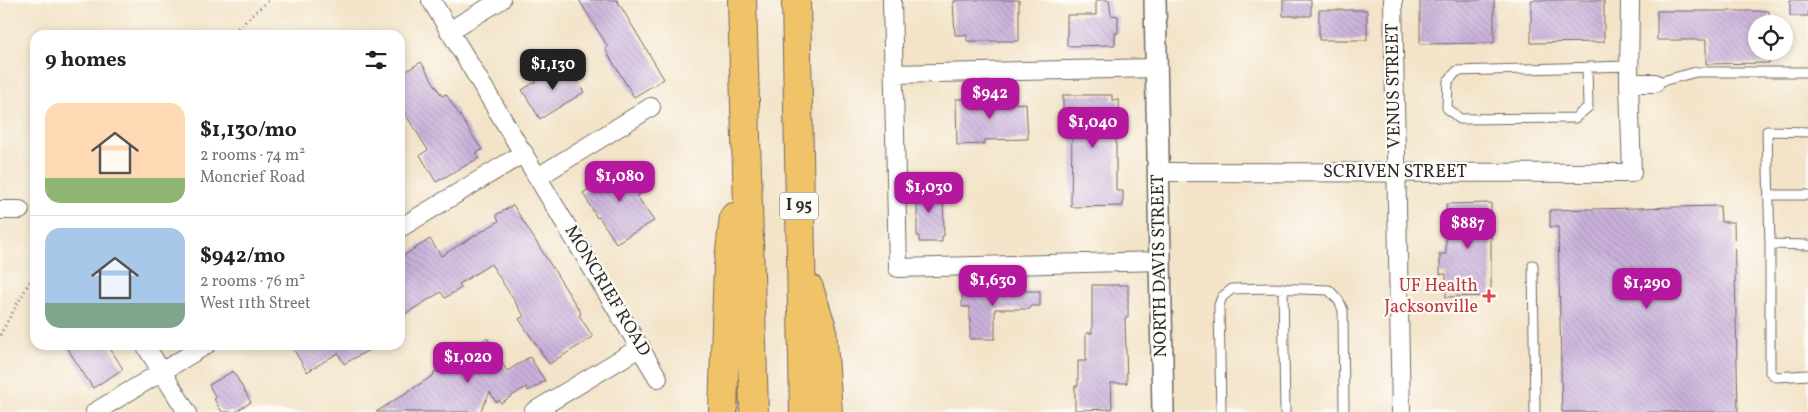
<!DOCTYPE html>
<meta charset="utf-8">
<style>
body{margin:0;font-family:Vollkorn,serif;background:#f6f6f6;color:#222;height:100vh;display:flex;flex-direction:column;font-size:19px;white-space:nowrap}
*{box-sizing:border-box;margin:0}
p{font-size:16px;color:#767676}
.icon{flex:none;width:28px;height:28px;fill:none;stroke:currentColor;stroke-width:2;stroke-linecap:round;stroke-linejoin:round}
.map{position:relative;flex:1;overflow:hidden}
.side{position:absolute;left:30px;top:30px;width:375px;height:320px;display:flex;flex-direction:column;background:#fff;border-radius:15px;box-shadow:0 2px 8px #0003}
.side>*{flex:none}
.controls{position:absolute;left:1748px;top:15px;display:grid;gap:10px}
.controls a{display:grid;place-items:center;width:45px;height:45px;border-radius:50%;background:#fff;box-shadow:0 2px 8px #0003;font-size:25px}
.price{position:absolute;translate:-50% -42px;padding:0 11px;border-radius:10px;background:#b5179e;color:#fff;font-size:16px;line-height:32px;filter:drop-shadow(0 1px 2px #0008)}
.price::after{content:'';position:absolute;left:50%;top:30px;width:15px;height:11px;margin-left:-8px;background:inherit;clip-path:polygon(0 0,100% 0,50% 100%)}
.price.current{background:#222;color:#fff}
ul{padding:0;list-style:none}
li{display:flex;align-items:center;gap:15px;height:125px;padding:0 15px}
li+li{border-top:1px solid #e0e0e0}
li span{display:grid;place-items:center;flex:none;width:140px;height:100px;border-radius:15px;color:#555}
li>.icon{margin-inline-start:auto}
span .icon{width:60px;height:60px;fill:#fffc;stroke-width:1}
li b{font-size:21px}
h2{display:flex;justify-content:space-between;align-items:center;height:60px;padding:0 15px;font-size:21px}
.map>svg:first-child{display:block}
</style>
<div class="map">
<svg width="1808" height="412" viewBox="0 0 1808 412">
<defs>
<pattern id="building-back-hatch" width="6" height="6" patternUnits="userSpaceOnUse" patternTransform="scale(1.25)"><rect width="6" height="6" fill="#c9b1da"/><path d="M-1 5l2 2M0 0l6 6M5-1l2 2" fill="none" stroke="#ad98bb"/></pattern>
</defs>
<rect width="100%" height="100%" fill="#fdfcf7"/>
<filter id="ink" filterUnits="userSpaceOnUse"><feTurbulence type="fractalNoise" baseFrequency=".02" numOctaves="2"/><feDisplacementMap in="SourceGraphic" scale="10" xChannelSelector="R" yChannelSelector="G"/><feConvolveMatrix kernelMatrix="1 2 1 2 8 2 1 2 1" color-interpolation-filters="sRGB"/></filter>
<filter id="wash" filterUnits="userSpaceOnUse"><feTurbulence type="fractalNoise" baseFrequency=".0096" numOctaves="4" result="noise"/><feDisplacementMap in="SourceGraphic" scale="20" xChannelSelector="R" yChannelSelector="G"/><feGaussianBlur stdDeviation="1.12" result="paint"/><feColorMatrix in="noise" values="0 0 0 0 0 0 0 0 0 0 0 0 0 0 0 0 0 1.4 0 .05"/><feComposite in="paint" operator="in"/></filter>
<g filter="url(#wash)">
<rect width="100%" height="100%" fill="#f3e3c8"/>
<g id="blocks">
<path fill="url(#building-back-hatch)" d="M579,0h38l47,79 -30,18 -29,-48 3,-2z
M955,0h64v41h-52v-6h-12l-2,-33h2z
M1096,0h13l2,15 7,1v17h-3v12l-48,1v-31h29z
M1283,0h28v16h-28z
M1420,0h74v43l-74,1z
M1531,0h73v42l-73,1z
M1790,0h18v16h-18z
M1319,10h48v30h-48z
M1657,11h112v13h-13v27h13v12l-63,1v-24h-49z
M421,62l21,34 4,-2 36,56 -6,3 3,5 -43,24 -16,-27 8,-5 -28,-44v-31z
M566,63l18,29 -44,27 -18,-29z
M1063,95h49v5h7l1,27h-4v64h7v15l-52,1 1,-80h-9z
M1016,97v7l10,-1 2,36 -44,1v4l-27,1 -1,-46z
M634,165l6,11 2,-1 8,13 -13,8 17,25 -38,22 -17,-26 -2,1 -14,-25 27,-18v2l17,-10 1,2z
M917,182h15v13h11l1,41h-2v6h-23v-6h-2z
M1491,203v93l-45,1v-23h-6v-20h6v-50z
M513,205l68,108 -2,2 14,22 -44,27 -30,-45 5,-3 -33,-52 -32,20 2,4 -16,10 -4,-6 -41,25v-59l30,-19 11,17 58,-35 -3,-6z
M1720,206l1,16h13l4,190h-176l-4,-185h-8v-17z
M1092,285h36v33h-3l2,65h-16l1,26 -37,1v-24h3v-25h8v-28h6z
M962,287h33v4h45v15h-10v3h-35v30h-25v-32h-8z
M487,338l20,33 23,-14 15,24 -17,10 -2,-4 -25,16 -2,-3 -3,2 -6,-10 -10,20h-104l58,-37 -1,-2z
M65,345h43l15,24 -30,19z
M291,345h87l-34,19 -6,-11 -31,19z
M233,371l18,31 -16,10h-13l-8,-13 2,-1 -7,-13z"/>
</g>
</g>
<g filter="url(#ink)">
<use href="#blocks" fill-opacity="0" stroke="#716b62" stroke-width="1"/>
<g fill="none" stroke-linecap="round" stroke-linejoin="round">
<defs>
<path id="service" d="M1587,67l1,40 -13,11 -115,1 -13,-11 1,-27 9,-10 172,-5
M1655,83l41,-11h112
M1808,132l-41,-1 3,113 38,1
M1769,195h39
M1770,244v128l6,5 32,-2
M1533,265l2,147
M1283,288l2,124
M1221,412l-2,-107 3,-8 10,-8 39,-1 58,2 10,11 4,9 1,102"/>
<path id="minor" d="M431,0l227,378
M892,0l6,268 262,-7
M1393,0l8,412
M449,31l52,-31
M894,74l262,-6
M1629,83h26
M1158,172l474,1 -3,-90 1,-83
M538,177l113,-70
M0,210h20
M400,228l124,-75
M145,345l42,67
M95,412l111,-67
M533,412l108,-65"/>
<path id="tertiary" d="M1155,0l8,412"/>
<path id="motorway" d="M742,0l12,412
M796,0l8,412
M809,288l13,40 6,84
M723,412l5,-145 6,-50"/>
</defs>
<use href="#service" stroke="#716b62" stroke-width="11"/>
<use href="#minor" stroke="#716b62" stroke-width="20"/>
<use href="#tertiary" stroke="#716b62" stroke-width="24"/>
<use href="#motorway" stroke="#716b62" stroke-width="30"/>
<path stroke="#716b62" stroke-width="3" stroke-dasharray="1 4" stroke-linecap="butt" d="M230,35l39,-35
M0,335l35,-63"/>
<use href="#service" stroke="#fff" stroke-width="9"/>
<use href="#minor" stroke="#fff" stroke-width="18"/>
<use href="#tertiary" stroke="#fff" stroke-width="21"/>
<use href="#motorway" stroke="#f1c369" stroke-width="28"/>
</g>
</g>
<path fill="#e0444e" stroke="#fdfcf7" stroke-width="2" d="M1486.5 288.5h5v5h5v5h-5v5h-5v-5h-5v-5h5z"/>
<g text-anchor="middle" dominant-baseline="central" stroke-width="4.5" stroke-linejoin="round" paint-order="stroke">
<rect fill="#fdfcf7" stroke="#6a6a68" stroke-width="1" x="780" y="192.5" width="38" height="27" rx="4"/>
<g font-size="16" font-weight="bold" fill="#2b2b2b">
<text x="799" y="206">I 95</text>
</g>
<g font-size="18" fill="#2b2b2b" stroke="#fdfcf7">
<text transform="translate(1394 86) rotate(-91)">VENUS STREET</text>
<text x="1395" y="172">SCRIVEN STREET</text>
<text transform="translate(1160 266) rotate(-91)">NORTH DAVIS STREET</text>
<text transform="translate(607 291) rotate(59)">MONCRIEF ROAD</text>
</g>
<g font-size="18" fill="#be3a42" stroke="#fdfcf7" text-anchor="end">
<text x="1478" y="286">UF Health<tspan x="1478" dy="21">Jacksonville</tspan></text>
</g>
</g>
</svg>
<div class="controls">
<a><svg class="icon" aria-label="locate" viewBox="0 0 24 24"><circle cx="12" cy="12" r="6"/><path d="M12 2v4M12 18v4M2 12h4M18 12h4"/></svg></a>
</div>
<b class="price current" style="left:553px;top:91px">$1,130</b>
<b class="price" style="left:990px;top:120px">$942</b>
<b class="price" style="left:1093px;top:149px">$1,040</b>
<b class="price" style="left:620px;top:203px">$1,080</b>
<b class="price" style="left:929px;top:214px">$1,030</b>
<b class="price" style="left:1468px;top:250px">$887</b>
<b class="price" style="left:993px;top:307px">$1,630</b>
<b class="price" style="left:1647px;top:310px">$1,290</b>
<b class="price" style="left:468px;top:384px">$1,020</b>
<section class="side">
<h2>9 homes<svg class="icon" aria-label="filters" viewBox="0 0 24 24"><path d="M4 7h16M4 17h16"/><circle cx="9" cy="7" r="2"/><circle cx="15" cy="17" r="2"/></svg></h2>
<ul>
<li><span style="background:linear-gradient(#ffd9b3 75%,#8fb573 0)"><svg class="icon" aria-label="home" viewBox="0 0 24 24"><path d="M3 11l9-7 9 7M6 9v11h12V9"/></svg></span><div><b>$1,130/mo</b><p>2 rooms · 74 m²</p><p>Moncrief Road</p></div></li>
<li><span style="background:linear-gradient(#a9c7e8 75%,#7fa58c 0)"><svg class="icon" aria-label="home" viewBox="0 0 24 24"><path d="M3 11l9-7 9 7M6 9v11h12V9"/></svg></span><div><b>$942/mo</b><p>2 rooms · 76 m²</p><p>West 11th Street</p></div></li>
</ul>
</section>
</div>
